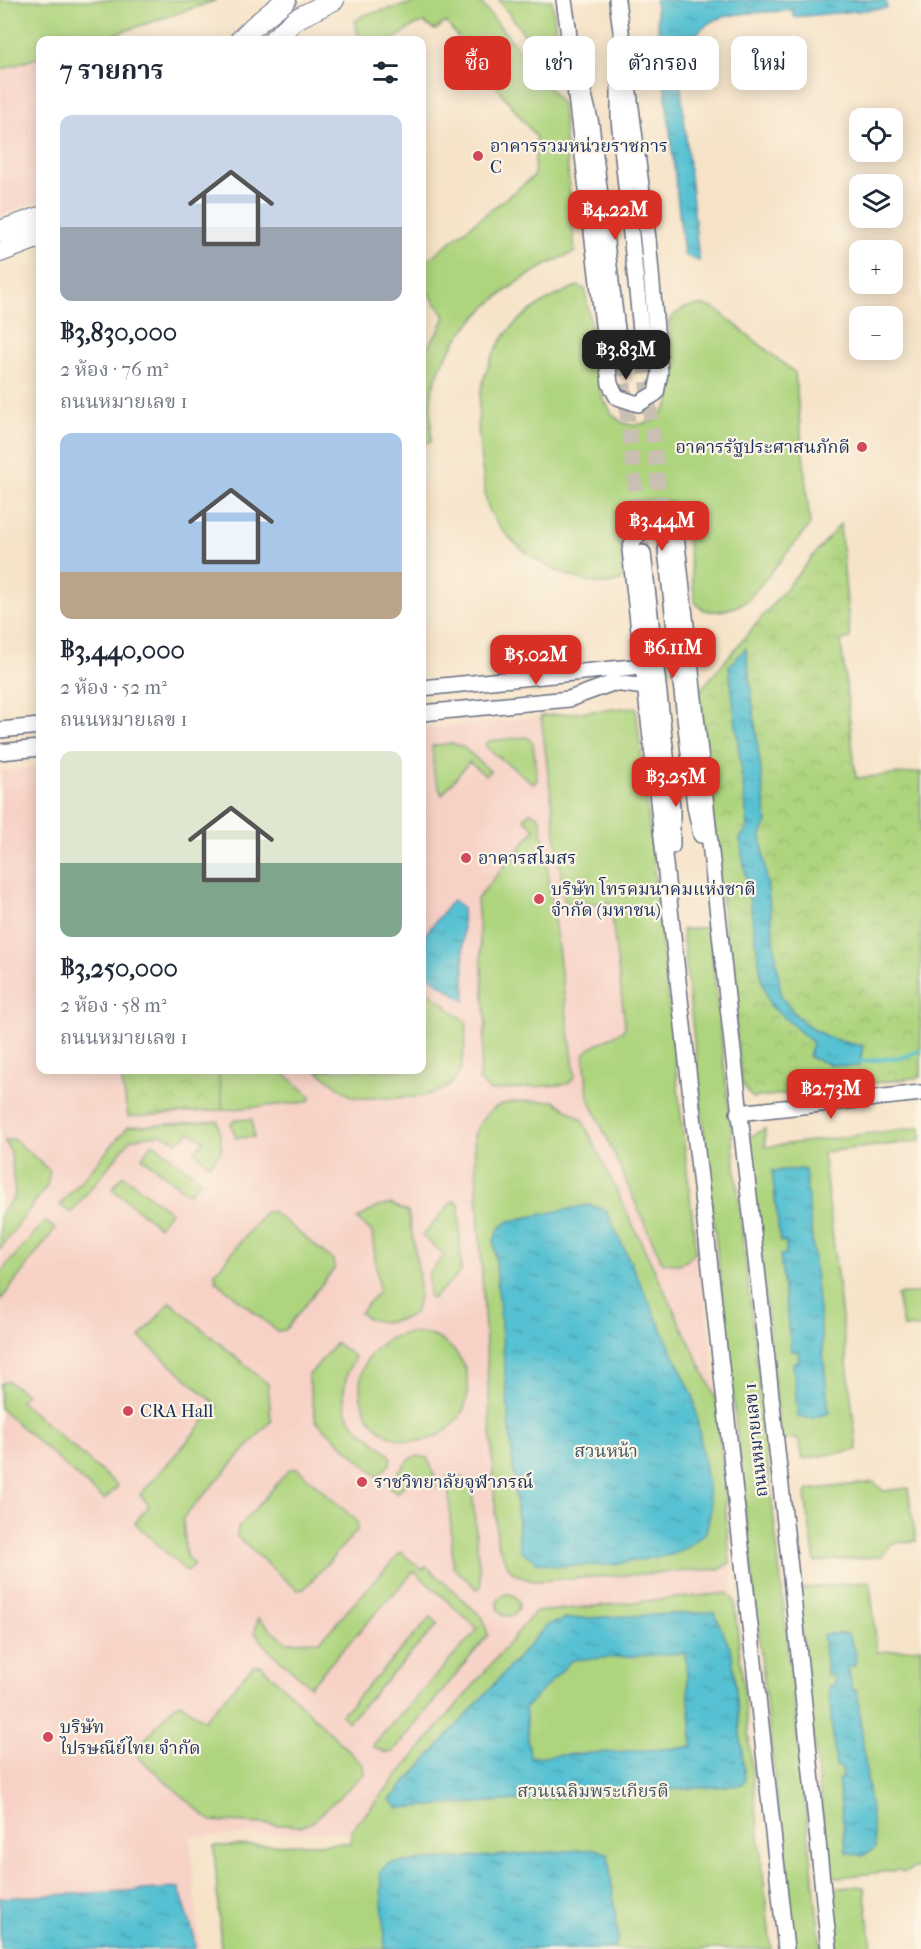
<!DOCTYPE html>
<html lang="th">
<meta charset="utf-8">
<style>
body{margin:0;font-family:"IM FELL French Canon","Noto Serif Thai",serif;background:#f2f2f3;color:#1f2937;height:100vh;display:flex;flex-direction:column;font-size:22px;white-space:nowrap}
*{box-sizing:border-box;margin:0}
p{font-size:20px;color:#747a83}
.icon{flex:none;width:33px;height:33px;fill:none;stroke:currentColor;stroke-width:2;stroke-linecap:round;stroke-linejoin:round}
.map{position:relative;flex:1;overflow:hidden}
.sheet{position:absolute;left:36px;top:36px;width:390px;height:1038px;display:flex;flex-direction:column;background:#fff;border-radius:12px;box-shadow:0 3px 15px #0003}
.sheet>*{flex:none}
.top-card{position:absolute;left:444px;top:36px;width:387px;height:54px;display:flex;gap:12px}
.buttons{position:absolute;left:849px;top:108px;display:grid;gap:12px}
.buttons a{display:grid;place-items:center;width:54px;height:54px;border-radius:12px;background:#fff;box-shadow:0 3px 15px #0003;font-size:30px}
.price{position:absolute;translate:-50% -51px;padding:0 14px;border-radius:12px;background:#d93025;color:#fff;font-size:20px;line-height:39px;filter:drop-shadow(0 2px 3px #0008)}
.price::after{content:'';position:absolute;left:50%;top:36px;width:18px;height:14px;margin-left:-9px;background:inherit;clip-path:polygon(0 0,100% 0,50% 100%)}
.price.on{background:#222;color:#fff}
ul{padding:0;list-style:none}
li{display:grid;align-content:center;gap:12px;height:318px;padding:0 24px}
li span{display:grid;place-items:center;height:186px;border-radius:12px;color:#555}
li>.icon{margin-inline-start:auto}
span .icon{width:108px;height:108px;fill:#fffc;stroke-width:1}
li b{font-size:26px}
h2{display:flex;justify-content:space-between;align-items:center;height:72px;padding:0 24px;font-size:26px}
.pill{padding:0 21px;border-radius:12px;background:#fff;box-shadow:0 3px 15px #0003;font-size:21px;line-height:54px}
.pill.on{background:#d93025;color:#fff}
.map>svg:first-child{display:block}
</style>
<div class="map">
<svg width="921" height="1949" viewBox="0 0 921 1949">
<defs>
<pattern id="park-crowns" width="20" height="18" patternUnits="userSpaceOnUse" patternTransform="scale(1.5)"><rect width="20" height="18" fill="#aed47e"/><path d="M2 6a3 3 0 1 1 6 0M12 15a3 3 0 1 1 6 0" fill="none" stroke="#95b66f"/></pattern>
<pattern id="water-ripples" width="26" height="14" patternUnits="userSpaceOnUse" patternTransform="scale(1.5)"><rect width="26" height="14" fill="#56c1d2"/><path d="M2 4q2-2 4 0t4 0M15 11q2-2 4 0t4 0" fill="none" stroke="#469dae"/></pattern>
</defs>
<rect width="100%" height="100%" fill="#fcf5e5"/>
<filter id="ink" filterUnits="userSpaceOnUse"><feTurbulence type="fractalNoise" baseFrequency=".0167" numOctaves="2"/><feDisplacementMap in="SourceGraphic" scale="12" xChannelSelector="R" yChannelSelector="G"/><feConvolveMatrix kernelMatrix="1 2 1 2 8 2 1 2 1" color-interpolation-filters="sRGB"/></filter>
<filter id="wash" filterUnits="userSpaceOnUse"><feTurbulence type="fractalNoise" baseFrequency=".008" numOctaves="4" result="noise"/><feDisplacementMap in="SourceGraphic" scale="24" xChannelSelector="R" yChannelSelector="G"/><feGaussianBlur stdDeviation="1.35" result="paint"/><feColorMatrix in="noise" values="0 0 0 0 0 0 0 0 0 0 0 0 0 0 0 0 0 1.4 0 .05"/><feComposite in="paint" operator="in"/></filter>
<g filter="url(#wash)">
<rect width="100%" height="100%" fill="#f6e3c8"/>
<path fill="#f7d1c6" d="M40,57v143l-40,16v-146z
M636,707l39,370 42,323 17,199 -7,-6 -192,19 -184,219 -161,6 10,112h-200v-1178l40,-4v303h382v-341z"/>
<path fill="#aed47e" stroke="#64826e" stroke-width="1.5" d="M0,0h217l-119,40h-58v17l-40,13z
M426,0h48l8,4 80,100 13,148c-59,24 -122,70 -142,135 -5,16 -1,38 -2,55l-9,1v-89l17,-23 6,-15 -23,-31v-21l112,-88 2,-39 -90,-115 -11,8 -11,-7 -9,2 -22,15h-34l-4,-19 9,-6z
M499,0h53l10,85z
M577,286l8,3 17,107 10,18 11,9 11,2 12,-2 9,-4 13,-13 5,-20 -4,-65c12,-16 30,-20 48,-11l78,63 15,152 -62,75c-14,9 -42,19 -53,2l-11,-90c-17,-19 -54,-16 -67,8l7,54 -4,7c-19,7 -34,0 -53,-6 -30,-11 -69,-39 -80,-71 -3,-11 -3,-24 -5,-36 -7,-48 -7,-93 24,-134 17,-23 46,-37 71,-48z
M636,707l60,544c-11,14 -18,15 -34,11l-74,-166 -4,-41 5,-6 35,-19 1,-6 -15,-122 -38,3 -8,-5 -23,-184z
M527,737l6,6 4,37 -3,4 -47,-36 -2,-4 4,-3z
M451,743l12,4 27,24 -5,4 -16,-13 -27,33 -8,-20 -2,-29z
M530,812l8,4 3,5 34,255 -7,8 -78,7 -11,-11 7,-57 -9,-124 58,-70 -11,-10z
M709,927l112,1022h-28l-111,-1019z
M422,986l45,37c-2,15 -2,36 -8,50 -13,31 -69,24 -97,25l-10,-1 -36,-27h106z
M218,1070h62l32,27 -5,5 -84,8z
M554,1101l28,18 135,281 13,163 -10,6 -185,12c-28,-6 -29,-16 -38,-41l-23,-404c16,-42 40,-33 80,-35z
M252,1119l2,18 -18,1 -5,-14 4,-4z
M218,1121l4,28 -9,13 -5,2 -13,-12 9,-12 -14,-8 -12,10 -18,-8 -29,5 -60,74 -11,-8 68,-78z
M921,1127v14l-98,11 34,298 -55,9 -4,-20 -18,1 -31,-303 16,-8v18z
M14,1139l36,32 -3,15 -47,63v-35l15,-18 -4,-43 -6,-12z
M153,1143l48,37 -12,14 -47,-37z
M123,1175l47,37 -11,15 -47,-38z
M453,1201l6,3 2,68 -29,27 -3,-3v-23l16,-18 -23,-19z
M391,1204l17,8c4,28 19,77 6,102 -18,9 -38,12 -54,-1l19,-22 -7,-59 -15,-13 22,-13z
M272,1211l61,49 1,9 -49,61 -8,1 -61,-50 -1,-8 49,-60z
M45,1221l10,8 -55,72v-28z
M921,1292v36l-18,-1 -6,-32z
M170,1302l98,82 3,37 -88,97 3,38 9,8 -9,7 -51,-48 14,-18 -9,-10 78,-89 -78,-68z
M360 1387a54 54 0 1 1 108 0a54 54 0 1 1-108 0Z
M336,1343l19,14c-12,21 -18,50 1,69 11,11 26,19 35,31l-1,7 -12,13 -62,-56 -8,-45z
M8,1381l18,13 -6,7 98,85 -14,14 -104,-92v-24z
M417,1456l10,2c6,10 8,19 8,30l-18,-15 -20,20 -10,-8 23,-26z
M290,1469h8l59,52 1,8 -54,60 -7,1 -60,-53 1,-9z
M448,1476c13,0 17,2 24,13l9,98 -4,2 -24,-22z
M874,1482l9,9 25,-3 8,53 -24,2 -10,13 -67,6 -10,-66 3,-6z
M401,1552l21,18 4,-4 57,52 5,17 -95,117 -7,1 -14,-7 106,-117 -64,-58 -104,115 -41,-36 -14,-18 3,-14 28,24 34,-1z
M870,1581l7,71 44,-4v218l-17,6 -5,-2 -59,7 -8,-1 -4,-12 -30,-266 2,-9z
M727,1593l7,6 37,350h-550l-7,-103 137,-3v-12l184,-219z
M497 1605a11 11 0 1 1 22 0a11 11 0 1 1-22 0Z
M431,1617l7,7 -90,98 -7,-7z
M254,1665h7l102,100 1,9 -52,48 -11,4 -90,-5 -72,-63 -2,-5 3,-8 34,-39 6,-3 24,17z
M854,1886l10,1 8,62h-36l-6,-52 4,-8z"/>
<path fill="url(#park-crowns)" stroke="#64826e" stroke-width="1.5" d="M840,524l10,114 -9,2 15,138 65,-6v305l-168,21 -11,-14 -43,-392z
M120,1070h98l5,40 -95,7z"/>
<path fill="url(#water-ripples)" stroke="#387898" stroke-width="1.5" fill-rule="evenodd" d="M655,0h231l1,8 -93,9 -1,-7c-60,6 -103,-5 -113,69l19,182 -15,-6z
M746,648l21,174 -6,13 20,161c21,32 44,44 82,50l-4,21 -27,-2 -23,-8 3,-15 -42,-37 -8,-24 -22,-142 8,-12 -19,-161z
M453,900l9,7 3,94 -43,-30v-33z
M805,1169l24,244 -16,5 -15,-1 -5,-54 6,-1 -1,-11h-7l-11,-96 6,-1v-12h-6l-8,-71z
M588,1205l18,5 88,188 17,111 -5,23 -18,15 -17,8 -62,10 -54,1 -18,-4 -17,-12 -26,-309 4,-11 11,-9z
M714,1612l18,41 13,127 -3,5 -343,23 -9,-8 157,-175 19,-6zM685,1653l8,94 -163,10 -5,-49 47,-48z
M823,1634h25l8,19 -1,13 -7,1 4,23h5l18,158 -12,8 -17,-4 -8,-73 5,-1 -1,-11h-6l-8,-81 7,-1 -2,-10h-6z
M595,1849l13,5 10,81 -2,9 -6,5h-225l-5,-78 9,-8z
M179,1888l14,44 2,17h-195v-51z"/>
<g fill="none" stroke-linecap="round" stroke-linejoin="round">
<path stroke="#56c1d2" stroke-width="4" d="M857,1062l47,-5 17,-7"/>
</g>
</g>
<g filter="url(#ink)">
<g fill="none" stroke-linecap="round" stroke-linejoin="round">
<path stroke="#cabfb3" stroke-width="15" stroke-dasharray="15 8" stroke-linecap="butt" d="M644,359l22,191
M621,361l22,192"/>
<defs>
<path id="minor" d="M564,0l4,27
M567,20l43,364 7,13 21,7 18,-11 4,-20 -12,-134 -31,-239
M619,78v41l25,240
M583,91l8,33 30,237
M666,550l29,256 6,29
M643,553l29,255v38
M422,688l221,-22
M422,713l147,-14 44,-16 33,4
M0,730l40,-4
M0,752l40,-4
M738,1113l183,-20
M786,1949l-156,-1399c6,-26 37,-31 47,-6l114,1033 38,372"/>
<path id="tertiary" d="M240,40l13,-13 33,-27
M273,40l23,-21 38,-19
M0,231l40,-14
M0,252l40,-15"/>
</defs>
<use href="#minor" stroke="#686e83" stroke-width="18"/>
<use href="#tertiary" stroke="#686e83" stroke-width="22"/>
<use href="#minor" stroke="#fff" stroke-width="15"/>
<use href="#tertiary" stroke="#fff" stroke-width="20"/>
</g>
</g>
<g fill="#d1495b" stroke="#fcf5e5" stroke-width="2">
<circle cx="478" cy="156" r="6"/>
<circle cx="862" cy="447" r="6"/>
<circle cx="466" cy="858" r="6"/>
<circle cx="539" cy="899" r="6"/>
<circle cx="128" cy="1411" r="6"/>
<circle cx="362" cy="1482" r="6"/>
<circle cx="48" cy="1737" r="6"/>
</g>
<g text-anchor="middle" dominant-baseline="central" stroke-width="4.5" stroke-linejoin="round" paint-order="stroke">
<g font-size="18" fill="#1b2f5e" stroke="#fcf5e5" text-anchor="start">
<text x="490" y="146">อาคารรวมหน่วยราชการ<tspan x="490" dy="21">C</tspan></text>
<text x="850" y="447" text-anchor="end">อาคารรัฐประศาสนภักดี</text>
<text x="478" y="858">อาคารสโมสร</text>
<text x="551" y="889">บริษัท โทรคมนาคมแห่งชาติ<tspan x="551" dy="21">จำกัด (มหาชน)</tspan></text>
<text x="140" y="1411">CRA Hall</text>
<text x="374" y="1482">ราชวิทยาลัยจุฬาภรณ์</text>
<text x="60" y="1727">บริษัท<tspan x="60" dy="21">ไปรษณีย์ไทย จำกัด</tspan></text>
</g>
<g font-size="18" fill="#1b2f5e" stroke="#fcf5e5">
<text transform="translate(756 1440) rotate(-96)">ถนนหมายเลข 1</text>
</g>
<g font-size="18" fill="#405866" stroke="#fcf5e5">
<text x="606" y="1451">สวนหน้า</text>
<text x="593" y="1791">สวนเฉลิมพระเกียรติ</text>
</g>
</g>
</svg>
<div class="buttons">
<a><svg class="icon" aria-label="locate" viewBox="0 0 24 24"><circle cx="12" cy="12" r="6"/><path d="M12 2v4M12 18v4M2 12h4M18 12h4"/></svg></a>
<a><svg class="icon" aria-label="layers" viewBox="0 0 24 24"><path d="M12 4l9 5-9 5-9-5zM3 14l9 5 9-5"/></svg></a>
<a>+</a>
<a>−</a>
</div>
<b class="price" style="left:615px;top:241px">฿4.22M</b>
<b class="price on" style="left:626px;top:381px">฿3.83M</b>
<b class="price" style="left:662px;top:552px">฿3.44M</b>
<b class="price" style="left:673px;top:679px">฿6.11M</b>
<b class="price" style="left:536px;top:686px">฿5.02M</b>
<b class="price" style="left:676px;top:808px">฿3.25M</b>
<b class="price" style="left:831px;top:1120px">฿2.73M</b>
<div class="top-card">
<a class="pill on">ซื้อ</a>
<a class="pill">เช่า</a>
<a class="pill">ตัวกรอง</a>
<a class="pill">ใหม่</a>
</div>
<section class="sheet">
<h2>7 รายการ<svg class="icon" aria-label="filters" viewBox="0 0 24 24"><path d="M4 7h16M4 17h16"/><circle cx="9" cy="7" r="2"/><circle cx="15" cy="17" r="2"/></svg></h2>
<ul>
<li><span style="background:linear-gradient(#c9d6e8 60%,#9aa5b1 0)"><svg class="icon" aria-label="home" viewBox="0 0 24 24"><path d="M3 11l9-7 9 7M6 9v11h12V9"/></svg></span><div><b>฿3,830,000</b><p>2 ห้อง · 76 m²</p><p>ถนนหมายเลข 1</p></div></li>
<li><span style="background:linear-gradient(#a9c7e8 75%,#b9a48a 0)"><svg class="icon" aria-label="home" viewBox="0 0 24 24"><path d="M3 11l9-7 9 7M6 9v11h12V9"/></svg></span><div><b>฿3,440,000</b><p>2 ห้อง · 52 m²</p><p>ถนนหมายเลข 1</p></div></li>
<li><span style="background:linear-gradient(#dfe7d0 60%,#7fa58c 0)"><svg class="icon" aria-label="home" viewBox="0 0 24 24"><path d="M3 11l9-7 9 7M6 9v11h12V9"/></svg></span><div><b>฿3,250,000</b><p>2 ห้อง · 58 m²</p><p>ถนนหมายเลข 1</p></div></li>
</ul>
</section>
</div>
